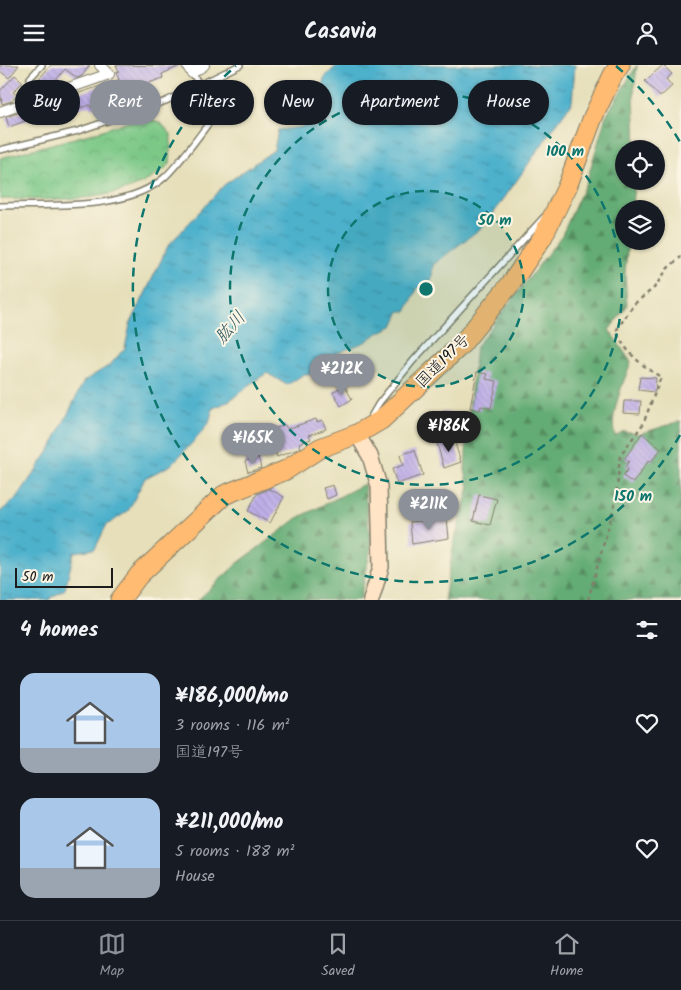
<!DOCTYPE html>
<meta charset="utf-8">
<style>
body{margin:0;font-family:Kalam,"Klee One",sans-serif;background:#242831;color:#f1f3f6;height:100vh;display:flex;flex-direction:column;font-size:19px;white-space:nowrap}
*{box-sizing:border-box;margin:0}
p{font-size:16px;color:#9ea1a6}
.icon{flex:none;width:28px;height:28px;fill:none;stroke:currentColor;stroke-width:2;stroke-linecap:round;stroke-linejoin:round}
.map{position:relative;height:535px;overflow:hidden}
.panel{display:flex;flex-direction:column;background:#171b24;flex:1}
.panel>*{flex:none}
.guide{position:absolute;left:15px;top:15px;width:651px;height:45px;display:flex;gap:10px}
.controls{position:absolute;left:615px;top:75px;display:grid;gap:10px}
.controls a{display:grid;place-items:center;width:50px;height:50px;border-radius:50%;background:#171b24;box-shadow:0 1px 4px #0004;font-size:25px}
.scale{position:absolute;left:15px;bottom:12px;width:98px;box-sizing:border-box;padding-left:5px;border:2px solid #1c1c1c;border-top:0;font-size:14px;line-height:18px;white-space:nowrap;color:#1c1c1c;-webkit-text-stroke:4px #fcf5e5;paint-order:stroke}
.price{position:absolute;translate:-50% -42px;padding:0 11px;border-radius:18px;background:#8c9099;color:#fff;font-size:16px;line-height:32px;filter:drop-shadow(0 1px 2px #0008)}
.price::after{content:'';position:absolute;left:50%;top:30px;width:15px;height:11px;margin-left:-8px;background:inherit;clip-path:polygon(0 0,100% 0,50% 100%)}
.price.active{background:#222;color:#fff}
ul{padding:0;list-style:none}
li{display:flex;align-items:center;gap:15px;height:125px;padding:0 20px}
li span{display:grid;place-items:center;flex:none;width:140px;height:100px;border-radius:15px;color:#555}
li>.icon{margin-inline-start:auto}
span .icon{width:60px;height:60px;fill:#fffc;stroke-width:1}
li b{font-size:21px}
h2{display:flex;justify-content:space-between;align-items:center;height:60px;padding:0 20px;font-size:21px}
.pill{padding:0 18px;border-radius:22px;background:#171b24;box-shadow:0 1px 4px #0004;font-size:18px;line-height:45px}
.pill.active{background:#8c9099;color:#fff}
header{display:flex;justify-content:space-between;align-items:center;height:65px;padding:0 20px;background:#171b24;font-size:22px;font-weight:700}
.tabs{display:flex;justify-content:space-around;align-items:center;height:70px;border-top:1px solid #363941;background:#171b24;font-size:14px;color:#9ea1a6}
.tabs a{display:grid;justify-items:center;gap:2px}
.tabs .active{color:#8c9099}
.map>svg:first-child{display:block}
</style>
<header><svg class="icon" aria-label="menu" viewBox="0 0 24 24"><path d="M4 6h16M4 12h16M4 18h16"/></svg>Casavia<svg class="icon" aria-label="person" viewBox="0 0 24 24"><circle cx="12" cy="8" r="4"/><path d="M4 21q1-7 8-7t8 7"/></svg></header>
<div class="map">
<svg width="681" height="535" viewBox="0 0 681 535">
<defs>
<pattern id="forest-firs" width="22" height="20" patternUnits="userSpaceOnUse" patternTransform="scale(1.25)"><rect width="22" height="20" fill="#64ac74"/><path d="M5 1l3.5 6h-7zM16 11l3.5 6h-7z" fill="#528b5e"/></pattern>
<pattern id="park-crowns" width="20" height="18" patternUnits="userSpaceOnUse" patternTransform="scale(1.25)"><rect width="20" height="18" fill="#7bc887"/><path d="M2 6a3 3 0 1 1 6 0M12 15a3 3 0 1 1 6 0" fill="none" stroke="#6aab74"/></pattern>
<pattern id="water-ripples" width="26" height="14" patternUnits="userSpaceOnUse" patternTransform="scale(1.25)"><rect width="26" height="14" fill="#4db1cc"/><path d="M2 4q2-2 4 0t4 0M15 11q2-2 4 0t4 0" fill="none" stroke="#3f8fa5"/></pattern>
<pattern id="building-back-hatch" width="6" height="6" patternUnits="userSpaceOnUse" patternTransform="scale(1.25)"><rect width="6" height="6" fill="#bcace8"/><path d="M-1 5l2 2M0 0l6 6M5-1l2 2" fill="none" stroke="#a193c6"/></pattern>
</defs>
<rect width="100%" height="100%" fill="#fcf5e5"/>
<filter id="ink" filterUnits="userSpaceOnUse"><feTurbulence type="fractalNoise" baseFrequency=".02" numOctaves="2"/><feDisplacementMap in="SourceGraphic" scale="10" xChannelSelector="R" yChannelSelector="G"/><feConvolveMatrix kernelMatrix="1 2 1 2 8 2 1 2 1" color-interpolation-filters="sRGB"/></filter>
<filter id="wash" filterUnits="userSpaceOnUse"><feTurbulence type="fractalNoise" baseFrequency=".0096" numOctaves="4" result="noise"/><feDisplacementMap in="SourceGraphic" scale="20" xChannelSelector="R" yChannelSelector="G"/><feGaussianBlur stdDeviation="1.12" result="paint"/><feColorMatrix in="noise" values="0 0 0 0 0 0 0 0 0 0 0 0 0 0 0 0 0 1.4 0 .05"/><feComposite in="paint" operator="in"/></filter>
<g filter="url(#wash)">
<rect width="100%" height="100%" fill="#e6dfba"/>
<path fill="url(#forest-firs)" stroke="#406448" d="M637,0l-3,28 2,56h-12v32h10l-2,28h-8v32h4l-3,32 2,33 -18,24 22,32c-7,19 -23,55 -16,74l9,-5 15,3 42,-13v179h-237l10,-58 15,-55 -4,-17 3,-51 8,-72 86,-112 25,-55 19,-64z
M364,419l7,63 -11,53h-162l40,-37 60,-45z"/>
<path fill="url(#park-crowns)" stroke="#4c7252" d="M140,52l20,5 11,12 -1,30c-44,42 -114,35 -170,35v-41l97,-26z"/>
<path fill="url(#water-ripples)" stroke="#346674" d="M337,0h238l-3,37 -86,122 -53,41 -1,13 -6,13 -8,-4 -12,25 -6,-1 -7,15 -15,7 -13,9 -30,12 -17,21 -14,-1 -17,11 -20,-12c-19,11 -34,29 -54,35l-4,15 -14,17 -24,25 -26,13 -17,33 -22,15 -11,23 -21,3 -9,37 -17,11h-48v-88l17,-14 34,-50 33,-67 26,-16 15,-17 5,-23 38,-79 56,-61 50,-35 4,-20 24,-3 18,-29 4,-20z"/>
<g id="blocks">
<path fill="url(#building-back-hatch)" d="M0,0h19l-10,13 -9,-7z
M51,0h39l-8,11 -5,2 -12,-9 -16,19 -5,1 -8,-7z
M116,0l64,1 -18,8 1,4 -17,6 1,3 -13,4 -2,-4 -21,8 2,5 -22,8 -1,-3 -45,12 -1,-3 -35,13 -3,-10 113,-37 -3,-8 3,-1z
M663,0l9,9 -6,5 6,7 -12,11 -15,-16z
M15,10l8,7 -10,10 4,3 -5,6 -10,3 -2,-13z
M477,307l11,2 -2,5 11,2 -6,27 -10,-2 -1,4 -10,-2z
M640,312l16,1 -1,14 -17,-2z
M344,320l8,14 -11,7 -8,-14z
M624,336h17l-1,13 -17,-1z
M443,346l11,4 -6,18 -11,-4z
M316,354l1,3 5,-2 4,9 -17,6 2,4 -12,4 2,4 -3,2 -21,8 -9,-26 17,-6 2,4z
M642,368l19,16 -10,13 -2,-2 -16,23 -10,-7 5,-7 -3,-2 4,-6 -4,-3z
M453,372l8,25 -17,6 -7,-25z
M415,385l8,25 -26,9 -5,-15 11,-4 -3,-10z
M258,392l3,11 -13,4 -3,-11z
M333,420l3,10 -9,4 -4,-11z
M270,424l14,8 -14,26 -22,-12 9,-17z
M479,430l18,4 -7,26 -17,-4z
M447,453l2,20 -37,6 -2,-22z"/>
</g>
</g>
<g filter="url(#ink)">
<use href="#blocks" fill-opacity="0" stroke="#817e6b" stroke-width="1"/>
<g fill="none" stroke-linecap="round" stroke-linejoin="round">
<defs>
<path id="lane" d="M30,13l12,-13
M0,85l78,-19 88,-30 74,-36
M0,141c49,-2 128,6 166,-30 18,-18 33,-40 48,-60l-11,-26 -11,-17
M369,355l10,-17 34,-42 131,-144"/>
<path id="street" d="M187,0l5,8 12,-8
M0,47l109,-38 -9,-9"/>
<path id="secondary" d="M357,369l13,22 9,30 2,81 -10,33"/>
<path id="highway" d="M120,535l19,-25 85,-80 62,-25 34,-22 37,-14 24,-14 80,-75 51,-63 30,-44 25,-51 26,-70 20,-42 7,-10"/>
</defs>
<use href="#lane" stroke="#817e6b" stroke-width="8"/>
<use href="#street" stroke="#817e6b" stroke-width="12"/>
<use href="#secondary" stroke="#817e6b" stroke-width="18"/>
<use href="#highway" stroke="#817e6b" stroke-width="21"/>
<path stroke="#817e6b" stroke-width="2.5" stroke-dasharray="4 4" stroke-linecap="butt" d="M588,535l28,-101 4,-43 23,-32 18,-47c-19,-11 -36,-25 -45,-46l18,-27 20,-16 14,-20 13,-11"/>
<use href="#lane" stroke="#fff" stroke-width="5"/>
<use href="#street" stroke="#fff" stroke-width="10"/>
<use href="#secondary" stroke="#ffe4c6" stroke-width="15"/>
<use href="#highway" stroke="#febb71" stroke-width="19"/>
</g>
</g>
<circle cx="426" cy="224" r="98" fill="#0f766e" fill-opacity=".12"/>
<g fill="none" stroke="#0f766e" stroke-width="2.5" stroke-dasharray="9 6">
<circle cx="426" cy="224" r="98"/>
<circle cx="426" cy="224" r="196"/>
<path d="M680 370A293 293 0 1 1 236 1M616 1A293 293 0 0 1 680 77"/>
</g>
<g text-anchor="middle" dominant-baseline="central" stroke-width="4" stroke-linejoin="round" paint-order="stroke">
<g font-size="16" fill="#1c1c1c" stroke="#fcf5e5">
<text transform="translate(443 296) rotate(-45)">国道197号</text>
</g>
<g font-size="18" font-style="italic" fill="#305862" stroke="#fcf5e5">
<text transform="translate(231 263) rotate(-49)">肱川</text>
</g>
</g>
<circle cx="426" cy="224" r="8" fill="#0f766e" stroke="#fcf5e5" stroke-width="2.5"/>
<g font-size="15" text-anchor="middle" font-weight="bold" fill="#0f766e" stroke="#fcf5e5" stroke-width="4" stroke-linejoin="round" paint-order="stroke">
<text x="565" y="91">100 m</text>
<text x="495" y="160">50 m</text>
<text x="633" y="436">150 m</text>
</g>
</svg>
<div class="controls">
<a><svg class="icon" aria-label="locate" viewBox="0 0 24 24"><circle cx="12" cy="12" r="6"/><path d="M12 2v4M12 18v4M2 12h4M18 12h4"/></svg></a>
<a><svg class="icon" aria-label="layers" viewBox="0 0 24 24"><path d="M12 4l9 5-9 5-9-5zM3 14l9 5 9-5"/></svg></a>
</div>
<div class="scale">50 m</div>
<b class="price" style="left:342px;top:331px">¥212K</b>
<b class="price active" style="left:449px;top:388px">¥186K</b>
<b class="price" style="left:253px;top:400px">¥165K</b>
<b class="price" style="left:429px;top:466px">¥211K</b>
<div class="guide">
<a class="pill">Buy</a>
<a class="pill active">Rent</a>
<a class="pill">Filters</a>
<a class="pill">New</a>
<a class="pill">Apartment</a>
<a class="pill">House</a>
</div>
</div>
<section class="panel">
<h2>4 homes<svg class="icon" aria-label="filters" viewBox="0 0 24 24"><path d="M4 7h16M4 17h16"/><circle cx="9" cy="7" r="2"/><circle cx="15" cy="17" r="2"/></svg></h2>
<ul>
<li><span style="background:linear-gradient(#a9c7e8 75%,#9aa5b1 0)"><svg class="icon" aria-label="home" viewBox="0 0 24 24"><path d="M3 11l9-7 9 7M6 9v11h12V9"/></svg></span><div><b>¥186,000/mo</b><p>3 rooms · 116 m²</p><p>国道197号</p></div><svg class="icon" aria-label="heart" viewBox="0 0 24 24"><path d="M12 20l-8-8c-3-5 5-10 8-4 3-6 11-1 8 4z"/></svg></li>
<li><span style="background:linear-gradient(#a9c7e8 70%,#9aa5b1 0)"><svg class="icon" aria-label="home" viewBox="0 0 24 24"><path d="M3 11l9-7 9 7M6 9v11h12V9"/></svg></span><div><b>¥211,000/mo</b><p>5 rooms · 188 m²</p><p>House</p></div><svg class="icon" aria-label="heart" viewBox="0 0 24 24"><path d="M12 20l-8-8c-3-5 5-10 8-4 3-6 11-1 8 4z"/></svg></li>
</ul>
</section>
<nav class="tabs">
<a class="active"><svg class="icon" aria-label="map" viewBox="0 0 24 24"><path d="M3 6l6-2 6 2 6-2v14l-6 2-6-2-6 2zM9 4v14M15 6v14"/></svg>Map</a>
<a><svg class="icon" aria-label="saved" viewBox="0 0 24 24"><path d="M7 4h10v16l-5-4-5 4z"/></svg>Saved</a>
<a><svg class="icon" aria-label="home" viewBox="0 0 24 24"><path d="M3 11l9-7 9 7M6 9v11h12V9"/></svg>Home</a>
</nav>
